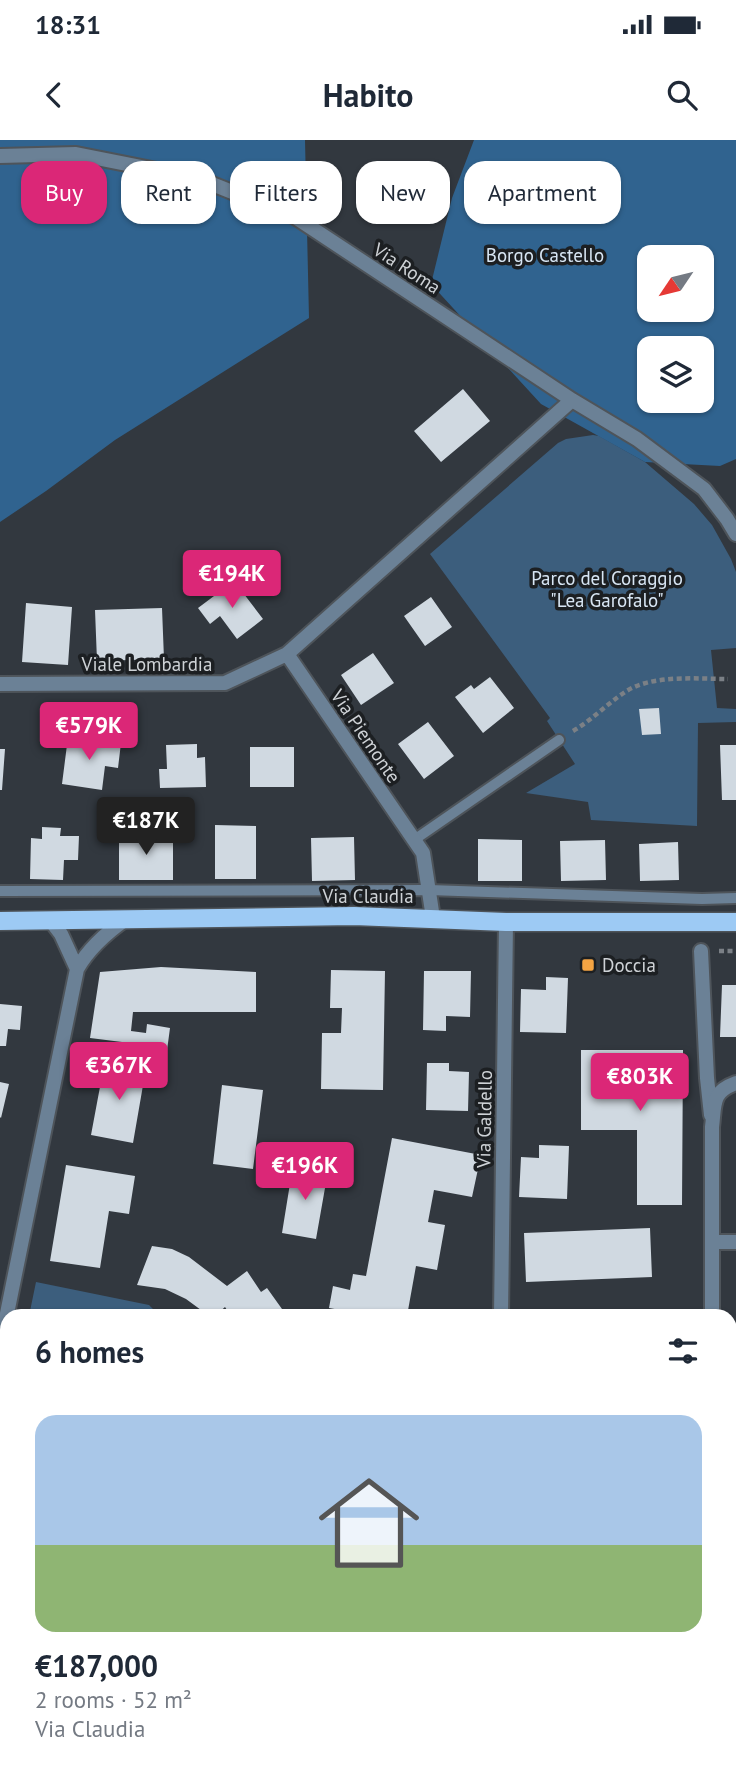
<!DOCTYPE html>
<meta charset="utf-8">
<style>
body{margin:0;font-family:"PT Sans",sans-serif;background:#f6f6f7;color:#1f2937;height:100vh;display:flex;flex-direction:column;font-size:26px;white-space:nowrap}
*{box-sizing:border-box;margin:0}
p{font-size:23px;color:#747a83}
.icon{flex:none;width:38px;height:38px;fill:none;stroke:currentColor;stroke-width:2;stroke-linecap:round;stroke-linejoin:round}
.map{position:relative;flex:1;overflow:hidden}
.details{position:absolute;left:0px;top:1169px;width:737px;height:469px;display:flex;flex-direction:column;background:#fff;border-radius:21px 21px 0 0;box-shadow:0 2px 5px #0004}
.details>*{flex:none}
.banner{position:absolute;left:21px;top:21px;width:695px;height:63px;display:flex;gap:14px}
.needle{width:46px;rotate:235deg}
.buttons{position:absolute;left:637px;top:105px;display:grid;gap:14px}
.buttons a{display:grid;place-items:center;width:77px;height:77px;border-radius:14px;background:#fff;box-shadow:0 2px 5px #0004;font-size:35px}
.price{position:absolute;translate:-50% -60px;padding:0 16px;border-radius:7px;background:#db2777;color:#fff;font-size:23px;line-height:46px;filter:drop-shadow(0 2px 4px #0008)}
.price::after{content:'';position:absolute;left:50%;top:42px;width:21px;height:16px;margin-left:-10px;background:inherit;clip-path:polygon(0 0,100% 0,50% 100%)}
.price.current{background:#222;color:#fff}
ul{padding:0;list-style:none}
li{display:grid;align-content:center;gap:14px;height:371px;padding:0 35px}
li+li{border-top:2px solid #e0e1e3}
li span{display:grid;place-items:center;height:217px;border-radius:21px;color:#555}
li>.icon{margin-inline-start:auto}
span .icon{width:126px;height:126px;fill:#fffc;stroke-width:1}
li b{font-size:30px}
h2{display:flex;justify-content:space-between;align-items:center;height:84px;padding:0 35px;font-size:30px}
.tag{padding:0 24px;border-radius:21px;background:#fff;box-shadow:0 2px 5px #0004;font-size:24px;line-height:63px}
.tag.current{background:#db2777;color:#fff}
.status{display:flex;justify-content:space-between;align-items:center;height:49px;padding:0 35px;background:#fff;direction:ltr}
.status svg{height:19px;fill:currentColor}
header{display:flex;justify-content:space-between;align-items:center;height:91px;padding:0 35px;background:#fff;font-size:32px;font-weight:700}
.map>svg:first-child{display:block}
</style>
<div class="status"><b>18:31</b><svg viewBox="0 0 49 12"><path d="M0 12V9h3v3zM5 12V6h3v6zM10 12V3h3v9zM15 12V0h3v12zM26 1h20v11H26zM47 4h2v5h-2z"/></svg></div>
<header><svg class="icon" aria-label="back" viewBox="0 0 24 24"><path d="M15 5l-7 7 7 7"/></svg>Habito<svg class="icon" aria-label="search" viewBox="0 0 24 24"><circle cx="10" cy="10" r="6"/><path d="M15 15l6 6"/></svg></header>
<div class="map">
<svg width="736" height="1638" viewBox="0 0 736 1638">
<rect width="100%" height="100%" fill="#32383f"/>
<path fill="#3c5e7d" d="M593,295l6,1 46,26 49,42 18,21 19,34 5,13v76l-25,2 6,58 19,1v13l-38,1 -1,103 -106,-6 -3,-18 -62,-9 49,-29 -28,-43 3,-3 -120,-164 128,-111 8,-4z
M36,1142l113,23 11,11h-131z"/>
<path fill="#30638f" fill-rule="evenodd" d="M0,0h305l4,178 -194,122 -69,51 -46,31z
M474,0h262v319l-16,7 -75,-4 -104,-58 -110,-120 21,-86zM649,117h53v53h-53zM649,208h53v53h-53z"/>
<path fill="#d0d9e1" d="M463,249l27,32 -49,41 -27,-31z
M234,441l29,38 -26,20 -17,-23 -10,8 -12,-16z
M431,457l21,30 -27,19 -21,-30z
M26,463l46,4 -4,58 -46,-3z
M162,468l2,51 -67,2 -2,-51z
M373,513l21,30 -33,22 -20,-30z
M490,537l24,31 -31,25 -28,-36 16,-12 3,4z
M659,568l2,26 -19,1 -3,-26z
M428,582l26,34 -30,23 -26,-35z
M68,597l53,6 -3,25 -13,-2 -3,24 -40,-6z
M197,604v14l8,-1 1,30 -46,1 -1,-19h8l-1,-24z
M720,605h16v55h-14z
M250,607h44v40h-44z
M0,609h5l-3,41h-2z
M215,685l41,1v53h-41z
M42,687l19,1 -1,8h19l-1,24h-14l-1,20 -33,-1 1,-41 11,1z
M119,690h15v9h25v-8h14v49h-54z
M354,697l1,43 -43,1 -1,-43z
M478,699l44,1v41h-44z
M605,700l1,40 -45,1 -1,-40z
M678,702l1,38 -39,1 -1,-37z
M161,827l95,5v40h-123l-2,19 15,2 1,-9 23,4 -4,30 -20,-3 1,-4 -10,-2 1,-5 -48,-6 10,-66z
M331,830l54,1 -2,119 -62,-1 1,-56h19l1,-25h-12z
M424,831h47l-1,46 -24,-1v15l-23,-1z
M546,837l22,1 -2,55 -46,-1 1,-43 25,1z
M722,845h14v52h-16z
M0,864l22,2 -2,24 -12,-1 -2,17h-6z
M581,910h102l-1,155h-45v-75h-56z
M105,920l41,8 -13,75 -42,-8z
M427,923h22v8l20,1 -1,39 -42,-1z
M0,942l9,2 -8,34 -1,-1z
M222,945l41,5 -10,79 -40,-5z
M392,998l89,17 -9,42 -38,-7 -6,32 17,3 -8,45 -21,-4 -9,50h-34l-44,-8 4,-22 17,4 3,-16 13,2z
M539,1005l30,1 -2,53 -48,-2 2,-40 18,1z
M66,1025l69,11 -6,38 -20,-3 -9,57 -50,-7z
M293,1025l35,6 -12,68 -34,-6z
M650,1088l2,49 -126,5 -2,-49z
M152,1106l20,3 17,8 38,29 20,-15 14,21 6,-4 20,28h-56l-6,-9 -10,9h-9l-5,-6 -15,-11 -21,-10 -28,-4z
M730,1332h6v170h-6z
M730,1549h6v41h-6z
M185,1631h84l-3,7h-67z
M539,1631h42v7h-43z"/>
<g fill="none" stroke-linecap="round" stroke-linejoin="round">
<defs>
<path id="service" d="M414,700l145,-100
M0,751l429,-1 273,9 34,-1"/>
<path id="pedestrian" d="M701,811l6,127 4,37"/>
<path id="minor" d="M0,16l76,-2 121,24 98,39 277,183 65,39 67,50 23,30 9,15
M287,514l136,199 10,65
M0,544l225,-1 62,-29 285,-254
M51,781l10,13 16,35
M712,1102h24
M501,1176l5,-394
M712,1176v-189c3,-23 -1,-35 24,-44
M0,1208l77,-379c12,-21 29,-36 49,-50
M730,1245h6
M0,1323l7,1
M0,1605l7,4
M51,1631l14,7
M494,1638v-7"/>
<path id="primary" d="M0,781l354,-5 152,6h230"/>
</defs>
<use href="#service" stroke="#4e545a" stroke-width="14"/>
<use href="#pedestrian" stroke="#4e545a" stroke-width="18"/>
<use href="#minor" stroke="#4e545a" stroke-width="18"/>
<use href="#primary" stroke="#4e545a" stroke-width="21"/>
<path stroke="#7b8086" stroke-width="4.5" stroke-dasharray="5 3.5" stroke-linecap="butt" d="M573,591c19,-11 34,-27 52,-39 27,-18 72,-13 103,-13
M719,811h17
M0,1247l7,1"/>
<use href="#service" stroke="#6b8196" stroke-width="10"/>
<use href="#pedestrian" stroke="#6b8196" stroke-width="14"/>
<use href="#minor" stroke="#6b8196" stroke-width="14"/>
<use href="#primary" stroke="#9dcaf4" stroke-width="18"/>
</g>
<rect fill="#f4a443" stroke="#1c1f22" stroke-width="2.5" x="581" y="818" width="14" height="14" rx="3.5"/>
<g text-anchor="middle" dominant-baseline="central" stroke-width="7" stroke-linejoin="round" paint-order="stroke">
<g font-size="19" fill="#d8e6f4" stroke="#1c1f22">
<text x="545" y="115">Borgo Castello</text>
<text x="607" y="438">Parco del Coraggio<tspan x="607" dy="22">"Lea Garofalo"</tspan></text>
</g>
<g font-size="19" fill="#ced2d6" stroke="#1c1f22">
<text transform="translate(407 128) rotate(33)">Via Roma</text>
<text x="147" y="524">Viale Lombardia</text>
<text transform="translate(366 596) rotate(56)">Via Piemonte</text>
<text x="368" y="756">Via Claudia</text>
<text transform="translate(484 979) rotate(-89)">Via Galdello</text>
</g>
<g font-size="19" fill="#ced2d6" stroke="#1c1f22" text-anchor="start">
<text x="602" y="825">Doccia</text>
</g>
</g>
</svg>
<div class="buttons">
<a><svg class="needle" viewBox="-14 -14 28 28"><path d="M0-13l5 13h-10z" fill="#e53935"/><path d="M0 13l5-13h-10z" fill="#747a83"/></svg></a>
<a><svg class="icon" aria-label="layers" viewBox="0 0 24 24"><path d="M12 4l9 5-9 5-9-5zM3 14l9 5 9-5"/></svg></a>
</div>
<b class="price" style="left:232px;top:470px">€194K</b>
<b class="price" style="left:89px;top:622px">€579K</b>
<b class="price current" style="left:146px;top:717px">€187K</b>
<b class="price" style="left:119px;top:962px">€367K</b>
<b class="price" style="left:640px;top:973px">€803K</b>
<b class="price" style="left:305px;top:1062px">€196K</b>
<div class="banner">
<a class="tag current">Buy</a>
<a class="tag">Rent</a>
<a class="tag">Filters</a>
<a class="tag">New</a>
<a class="tag">Apartment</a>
</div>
<section class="details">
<h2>6 homes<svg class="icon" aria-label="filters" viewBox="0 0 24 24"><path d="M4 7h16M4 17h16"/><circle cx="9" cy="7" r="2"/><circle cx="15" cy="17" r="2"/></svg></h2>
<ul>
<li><span style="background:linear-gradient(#a9c7e8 60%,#8fb573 0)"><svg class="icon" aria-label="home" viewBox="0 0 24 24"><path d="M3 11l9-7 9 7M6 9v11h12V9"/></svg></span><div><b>€187,000</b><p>2 rooms · 52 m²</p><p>Via Claudia</p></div></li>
</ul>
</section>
</div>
